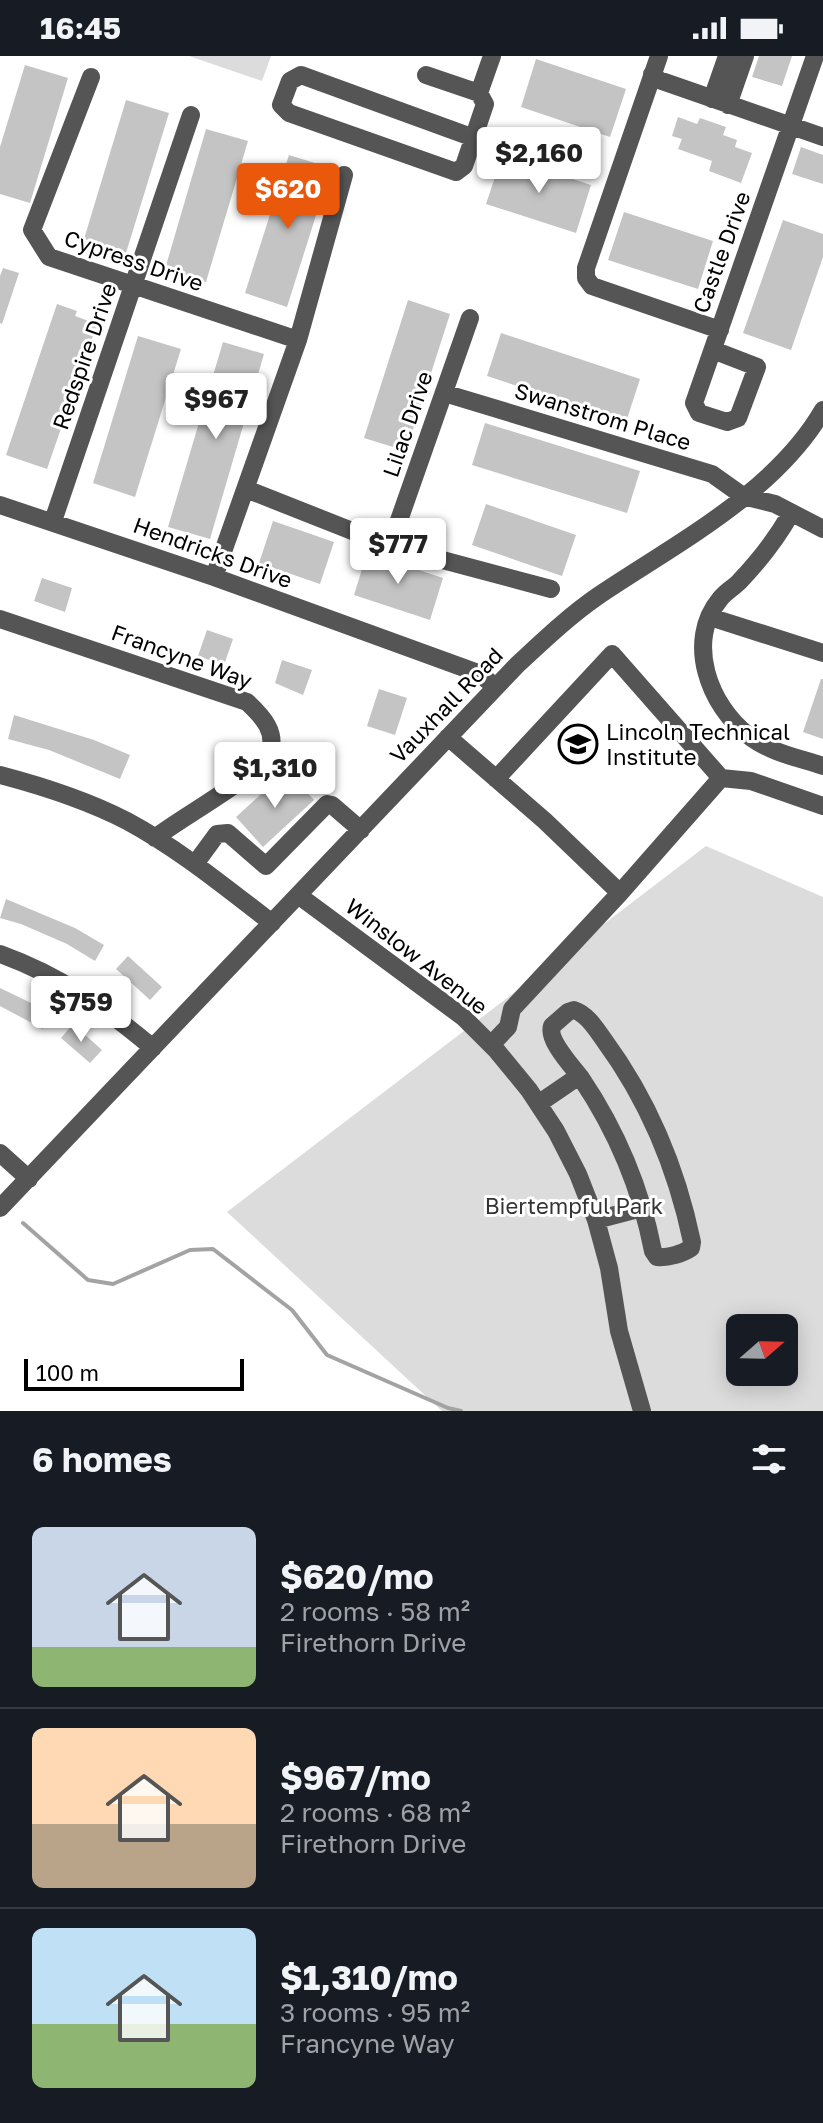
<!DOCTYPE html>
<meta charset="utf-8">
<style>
body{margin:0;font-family:"Golos Text",sans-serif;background:#242831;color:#f1f3f6;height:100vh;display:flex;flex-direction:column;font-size:30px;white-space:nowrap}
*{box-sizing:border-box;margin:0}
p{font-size:26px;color:#9ea1a6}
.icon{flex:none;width:44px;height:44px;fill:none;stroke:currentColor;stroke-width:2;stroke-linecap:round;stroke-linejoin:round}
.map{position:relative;height:1355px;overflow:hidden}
.side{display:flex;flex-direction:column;background:#171b24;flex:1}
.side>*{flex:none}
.needle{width:52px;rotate:70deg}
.tools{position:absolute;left:726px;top:1258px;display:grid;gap:16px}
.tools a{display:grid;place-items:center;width:72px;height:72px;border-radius:12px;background:#171b24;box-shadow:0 4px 20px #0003;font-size:40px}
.scale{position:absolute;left:24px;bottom:20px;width:220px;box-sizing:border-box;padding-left:8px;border:4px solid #000;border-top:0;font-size:22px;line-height:28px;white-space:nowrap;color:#000;-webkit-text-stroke:6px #fff;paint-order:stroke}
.price{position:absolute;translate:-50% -68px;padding:0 18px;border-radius:8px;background:#fff;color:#222;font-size:26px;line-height:52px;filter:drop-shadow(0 2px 4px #0008)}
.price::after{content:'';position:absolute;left:50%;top:48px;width:24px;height:18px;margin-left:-12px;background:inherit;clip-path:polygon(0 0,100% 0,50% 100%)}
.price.active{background:#ea580c;color:#fff}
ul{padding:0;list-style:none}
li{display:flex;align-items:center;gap:24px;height:200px;padding:0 32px}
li+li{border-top:2px solid #363941}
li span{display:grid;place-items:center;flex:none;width:224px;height:160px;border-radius:12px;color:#555}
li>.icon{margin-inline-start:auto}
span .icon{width:96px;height:96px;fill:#fffc;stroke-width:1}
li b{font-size:34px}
h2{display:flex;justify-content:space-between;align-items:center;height:96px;padding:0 32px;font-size:34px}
.status{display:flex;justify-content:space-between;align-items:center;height:56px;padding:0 40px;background:#171b24;direction:ltr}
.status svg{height:22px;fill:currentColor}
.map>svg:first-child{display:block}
</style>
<div class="status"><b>16:45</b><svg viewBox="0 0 49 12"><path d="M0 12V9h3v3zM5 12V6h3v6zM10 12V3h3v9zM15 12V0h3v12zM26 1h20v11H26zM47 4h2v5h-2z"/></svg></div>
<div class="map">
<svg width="823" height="1355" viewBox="0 0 823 1355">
<rect width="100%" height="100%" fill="#fff"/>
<path fill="#dcdcdc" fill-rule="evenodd" d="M189,0h82l-9,25z
M706,790l117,51v514h-381l-215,-199zM740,1272h44v44h-44z"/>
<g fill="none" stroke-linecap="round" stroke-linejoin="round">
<path stroke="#a3a3a3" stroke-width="4" d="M23,1167l65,57 25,4 77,-34 23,-1 79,61 35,45 121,53 13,3"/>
</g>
<path fill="#c4c4c4" d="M759,0h33l-10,30 -30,-9z
M536,3l90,30 -16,48 -89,-30z
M25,9l43,13 -38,125 -30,-9v-47z
M126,44l43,13 -43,140 -42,-14z
M678,61l19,7 3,-6 26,9 -3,8 14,5 -2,7 17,6 -11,30 -32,-12 3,-10 -34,-12 4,-10 -10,-3z
M206,73l42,12 -42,141 -41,-13z
M801,91l22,8v29l-31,-10z
M289,99l42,13 -44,139 -42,-14z
M502,100l89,29 -15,48 -90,-29z
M624,156l89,29 -15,48 -90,-29z
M783,164l40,14v23l-32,93 -48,-17z
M3,212l16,5 -17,51 -2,-1v-47z
M408,244l42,14 -44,137 -42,-13z
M57,248l20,7 -2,5 22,8 -50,145 -41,-14z
M501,277l139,46 -14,43 -139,-46z
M138,280l43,13 -46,148 -42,-14z
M223,286l41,12 -54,185 -42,-12z
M485,367l155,48 -13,42 -155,-48z
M486,448l90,31 -14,41 -90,-31z
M273,465l61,21 -14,42 -61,-21z
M367,497l76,25 -13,42 -76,-25z
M42,522l30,10 -7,24 -31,-11z
M207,574l26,9 -9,26 -26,-9z
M282,604l30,10 -9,25 -28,-12z
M821,623h2v60l-20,-7z
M379,633l28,9 -12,37 -28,-9z
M14,659l80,25 36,15 -10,24 -71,-29 -41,-11z
M290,717l24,27 -51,47 -27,-30 34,-31 3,3z
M6,843l69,29 29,17 -9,16 -28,-17 -46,-20 -21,-6z
M128,900l34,31 -12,13 -34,-31z
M0,932l52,25 -9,16 -43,-23z
M73,968l29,26 -12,13 -29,-25z"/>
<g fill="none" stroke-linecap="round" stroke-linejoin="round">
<path stroke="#555" stroke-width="18" d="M659,0l-73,212v10l6,8 128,44
M652,18l7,6 164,57
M426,19l53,18 13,-37
M91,21l-59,153 17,27 249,83
M712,43l15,-43
M728,49l17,-49
M474,82l-173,-63 -11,6 -9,24 8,8 167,59 8,-6 21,-62 -6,-11
M713,294l44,17 -19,51 -11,4 -28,-9 -5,-10 121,-347
M444,337l268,81 31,22 32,8 48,25
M246,433l144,57 161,43
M0,449l214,72 264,96 18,14
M791,457c-14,25 -32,48 -52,69 -6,6 -14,10 -19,17 -35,42 -11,107 29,137 20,16 50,22 74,30
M53,465l138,-406
M390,490l80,-228
M214,521l84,-237 46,-165
M710,561l113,36
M0,563l247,83c15,14 32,31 21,54 -9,18 -92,65 -113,82
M448,681l97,84 75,72 -108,116 -4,18 -17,18
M0,719c42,11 88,26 127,46 52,28 98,66 145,102
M721,722l30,3 72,25
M496,723l116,-125 109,124 -101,115
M195,808l22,-30 11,-1 38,33 61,-62 5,1 29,25
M298,839l165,122 34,34 32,39 27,41 22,43 18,46 13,48 10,63 23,80
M0,898c61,22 104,53 153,94
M574,954c13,4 22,19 30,30 44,60 73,130 88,202l-1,6c-9,6 -23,10 -34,9l-4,-6c-12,-62 -37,-121 -72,-173 -9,-12 -34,-38 -29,-52l16,-14z
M538,1048l41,-28
M0,1097l29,26
M0,1152l518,-544c26,-24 51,-48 80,-68 77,-52 177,-103 225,-186
M596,1164l46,-12"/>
</g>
<defs>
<symbol id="university-ring" viewBox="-11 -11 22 22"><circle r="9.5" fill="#fff" stroke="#000" stroke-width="1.5"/><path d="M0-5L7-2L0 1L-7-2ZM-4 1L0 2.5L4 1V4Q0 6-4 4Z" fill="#000"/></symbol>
</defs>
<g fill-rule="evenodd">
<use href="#university-ring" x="556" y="666" width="44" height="44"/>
</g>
<g text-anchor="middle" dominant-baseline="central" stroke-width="6" stroke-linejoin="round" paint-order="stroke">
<g font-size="22" fill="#000" stroke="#fff">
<text transform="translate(721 196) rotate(-70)">Castle Drive</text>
<text transform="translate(134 204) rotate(19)">Cypress Drive</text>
<text transform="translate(84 300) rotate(-71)">Redspire Drive</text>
<text transform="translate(603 360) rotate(17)">Swanstrom Place</text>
<text transform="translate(407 368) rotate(-71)">Lilac Drive</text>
<text transform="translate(213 496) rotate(20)">Hendricks Drive</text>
<text transform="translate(182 600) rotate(20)">Francyne Way</text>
<text transform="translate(446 649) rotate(-46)">Vauxhall Road</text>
<text transform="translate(417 900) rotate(38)">Winslow Avenue</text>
</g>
<g font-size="22" fill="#000" stroke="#fff" text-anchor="start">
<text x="606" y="675">Lincoln Technical<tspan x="606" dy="25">Institute</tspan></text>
</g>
<g font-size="22" fill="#333" stroke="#fff">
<text x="574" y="1149">Biertempful Park</text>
</g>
</g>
</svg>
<div class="tools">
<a><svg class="needle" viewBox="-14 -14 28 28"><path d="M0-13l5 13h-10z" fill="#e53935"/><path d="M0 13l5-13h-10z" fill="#9ea1a6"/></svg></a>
</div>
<div class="scale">100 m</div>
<b class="price" style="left:539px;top:139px">$2,160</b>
<b class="price active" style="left:288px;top:175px">$620</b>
<b class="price" style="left:216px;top:385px">$967</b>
<b class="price" style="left:398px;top:530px">$777</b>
<b class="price" style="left:275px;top:754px">$1,310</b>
<b class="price" style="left:81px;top:988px">$759</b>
</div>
<section class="side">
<h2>6 homes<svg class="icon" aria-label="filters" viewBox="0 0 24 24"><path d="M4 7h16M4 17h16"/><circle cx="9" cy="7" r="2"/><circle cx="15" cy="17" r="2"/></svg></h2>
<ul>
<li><span style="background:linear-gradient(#c9d6e8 75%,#8fb573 0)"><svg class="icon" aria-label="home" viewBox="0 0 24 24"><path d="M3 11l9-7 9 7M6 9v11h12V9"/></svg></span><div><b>$620/mo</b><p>2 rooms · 58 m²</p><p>Firethorn Drive</p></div></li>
<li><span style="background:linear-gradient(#ffd9b3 60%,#b9a48a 0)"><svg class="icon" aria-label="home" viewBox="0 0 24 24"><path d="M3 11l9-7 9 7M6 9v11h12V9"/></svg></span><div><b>$967/mo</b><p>2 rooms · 68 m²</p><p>Firethorn Drive</p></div></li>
<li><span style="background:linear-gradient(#bfe0f5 60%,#8fb573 0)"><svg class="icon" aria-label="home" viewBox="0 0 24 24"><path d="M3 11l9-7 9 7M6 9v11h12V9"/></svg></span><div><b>$1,310/mo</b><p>3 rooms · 95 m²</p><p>Francyne Way</p></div></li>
</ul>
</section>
